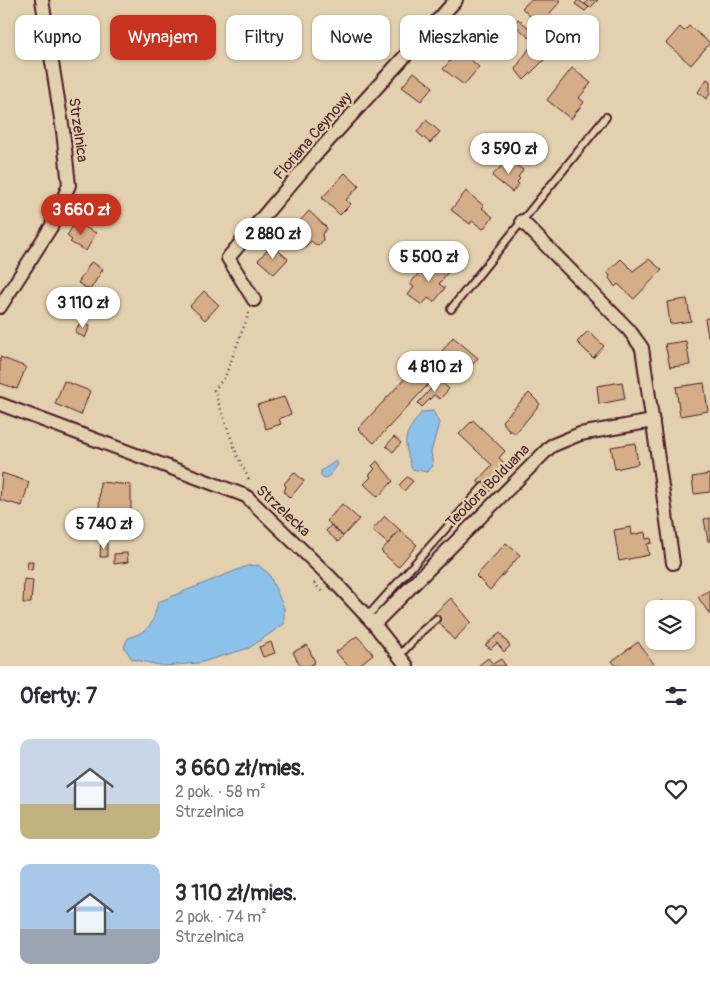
<!DOCTYPE html>
<html lang="pl">
<meta charset="utf-8">
<style>
body{margin:0;font-family:Pangolin,sans-serif;background:#f2f2f3;color:#2b2b33;height:100vh;display:flex;flex-direction:column;font-size:19px;white-space:nowrap}
*{box-sizing:border-box;margin:0}
p{font-size:16px;color:#7c7c81}
.icon{flex:none;width:28px;height:28px;fill:none;stroke:currentColor;stroke-width:2;stroke-linecap:round;stroke-linejoin:round}
.map{position:relative;height:666px;overflow:hidden}
.details{display:flex;flex-direction:column;background:#fff;flex:1}
.details>*{flex:none}
.hud{position:absolute;left:15px;top:15px;width:680px;height:45px;display:flex;gap:10px}
.controls{position:absolute;left:645px;top:600px;display:grid;gap:10px}
.controls a{display:grid;place-items:center;width:50px;height:50px;border-radius:10px;background:#fff;box-shadow:0 1px 4px #0004;font-size:25px}
.price{position:absolute;translate:-50% -42px;padding:0 11px;border-radius:18px;background:#fff;color:#222;font-size:16px;line-height:32px;filter:drop-shadow(0 1px 2px #0008)}
.price::after{content:'';position:absolute;left:50%;top:30px;width:15px;height:11px;margin-left:-8px;background:inherit;clip-path:polygon(0 0,100% 0,50% 100%)}
.price.active{background:#c8321e;color:#fff}
ul{padding:0;list-style:none}
li{display:flex;align-items:center;gap:15px;height:125px;padding:0 20px}
li span{display:grid;place-items:center;flex:none;width:140px;height:100px;border-radius:10px;color:#555}
li>.icon{margin-inline-start:auto}
span .icon{width:60px;height:60px;fill:#fffc;stroke-width:1}
li b{font-size:21px}
h2{display:flex;justify-content:space-between;align-items:center;height:60px;padding:0 20px;font-size:21px}
.chip{padding:0 18px;border-radius:10px;background:#fff;box-shadow:0 1px 4px #0004;font-size:18px;line-height:45px}
.chip.active{background:#c8321e;color:#fff}
.map>svg:first-child{display:block}
</style>
<div class="map">
<svg width="710" height="666" viewBox="0 0 710 666">
<rect width="100%" height="100%" fill="#e3d0ae"/>
<filter id="ink" filterUnits="userSpaceOnUse"><feTurbulence type="fractalNoise" baseFrequency=".02" numOctaves="2"/><feDisplacementMap in="SourceGraphic" scale="10" xChannelSelector="R" yChannelSelector="G"/><feConvolveMatrix kernelMatrix="1 2 1 2 8 2 1 2 1" color-interpolation-filters="sRGB"/></filter>
<g filter="url(#ink)">
<path fill="#8cc2ea" stroke="#72819e" d="M433,411l6,12 -8,29 2,14 -6,6 -15,-3c-9,-32 -10,-31 10,-57z
M336,461l2,3 -7,10 -7,5 -3,-3v-5z
M258,565l11,9 15,34v16l-35,24 -50,15 -36,3 -31,-7 -8,-12 4,-9c23,-8 24,-12 30,-36l89,-36z"/>
<path fill="#d5ae88" stroke="#4a1f2b" d="M531,0h29l1,1 -11,12 3,3 -12,12 -19,-20z
M578,0l11,7 -4,4 -10,-7z
M588,0h10l-8,8 -5,-4z
M518,19l38,31 -6,7 -36,-33z
M689,26l21,17 -19,22 -25,-22 14,-16 4,4z
M531,46l14,13 -21,21 -9,-11z
M459,50l20,17 -15,18 -21,-16z
M572,68l19,15 -12,15 5,4 -13,17 -24,-19z
M414,72l19,15 -12,14 -19,-14z
M707,79l3,2v13l-4,5 -8,-7z
M426,120l14,12 -10,11 -13,-11z
M508,159l15,11 -5,7 2,2 -3,3 2,2 -7,8 -20,-16z
M345,173l14,13 -13,14 5,4 -11,11 -18,-17z
M466,191l18,15 -2,2 11,9 -10,12 -11,-8 -2,3 -19,-14z
M309,211l18,17 -5,6 1,6 -3,4 -4,1 -5,-4 -6,6 -16,-14z
M75,222l21,11 -10,18 -16,-9 2,-2 -5,-4z
M272,245l16,14 -14,15 -16,-14z
M436,258l14,11 -11,15 6,4 -11,14 -6,-4 -6,7 -14,-10 6,-8 -4,-3 11,-14 4,3z
M621,259l12,12 16,-12 13,11 -28,29 -16,-15 -3,3 -6,-9 1,-2 -3,-4z
M91,262l12,7 -13,21 -12,-7z
M204,291l15,14 -14,15 -15,-14z
M687,299l4,22 -21,3 -3,-22z
M710,317v18l-2,1 -3,-17z
M81,321l9,5 -5,12 -10,-6z
M588,331l16,15 -11,12 -16,-16z
M453,337l25,21 -14,17 -25,-20z
M686,341l4,24 -20,2 -5,-23z
M0,357l26,10 -9,22 -17,-6z
M420,362l16,14 -62,67 -16,-14z
M439,380l10,9 -9,10 -6,-4 -12,12 -4,-4z
M64,381l26,10 -9,24 -26,-11z
M622,382l3,17 -26,5 -2,-18z
M704,383l4,28 -28,5 -4,-29z
M529,393l11,11 -25,30 -4,-4 -1,2 -8,-11z
M284,397l7,17 -12,5 2,5 -15,5 -9,-24z
M473,420l32,31 -6,7 11,10 -22,25 -11,-12 15,-16 -33,-31z
M394,437l7,6 -8,9 -7,-6z
M635,443l3,21 -23,5 -4,-22z
M377,461l16,20 -15,16 -14,-13 7,-7 -2,-2 6,-6 -3,-3z
M294,472l10,9 -14,17 -6,-6 2,-6 -2,-2z
M2,473l27,9 -7,24 -22,-6z
M710,474v18l-16,2 -2,-17z
M407,477l6,4 -9,10 -5,-6z
M100,482l31,3v26l-32,-1z
M342,504l17,15 -16,17 -16,-15z
M385,516l15,14 -12,14 -16,-14z
M710,518v23h-2l-4,-22z
M100,521l10,1v14h-10z
M331,525l12,11 -5,6 -12,-11z
M631,527l1,8 13,-3 1,7 5,-1 1,5 -5,1 2,11 -30,6 -5,-31z
M400,530l17,15 -19,22 -17,-16z
M101,543h6v14h-7z
M506,543l14,12 -30,35 -14,-14z
M127,553l1,9 -14,2v-10z
M28,561h5l-1,9 -5,-1z
M24,579l9,1 -2,23h-8z
M710,590v25l-12,-18z
M451,598l20,24 -17,18 -21,-25z
M662,601l5,8h-13v5l-4,-6z
M500,633l10,13 -6,6 -7,-9 -6,6 -6,-4z
M357,636l16,18 -15,12h-10l-12,-14z
M271,642l4,11 -12,4 -4,-10z
M638,642l16,22 -2,2h-36l-4,-5z
M307,645l8,17 -5,4h-10l-7,-14z
M488,658l5,6 8,-5 5,7h-28z"/>
<g fill="none" stroke-linecap="round" stroke-linejoin="round">
<defs>
<path id="lane" d="M451,309l155,-192
M367,617l116,-130
M398,657l24,-26 14,-12"/>
<path id="street" d="M522,221l107,109 13,18 31,215
M254,300l-26,-42 90,-106 138,-152
M0,307l51,-80 18,-42 -6,-54 -21,-131
M0,404l246,92 85,82 43,46 33,42
M374,624l177,-178 29,-12 73,-13"/>
</defs>
<use href="#lane" stroke="#4a1f2b" stroke-width="10"/>
<use href="#street" stroke="#4a1f2b" stroke-width="16"/>
<path stroke="#4a1f2b" stroke-width="2.5" stroke-dasharray="1 4" stroke-linecap="butt" d="M249,313l-24,64 -11,13 23,65 13,27
M314,583l10,11"/>
<use href="#lane" stroke="#e3d0ae" stroke-width="6"/>
<use href="#street" stroke="#e3d0ae" stroke-width="12"/>
</g>
</g>
<g text-anchor="middle" dominant-baseline="central" stroke-width="4.5" stroke-linejoin="round" paint-order="stroke">
<g font-size="15" fill="#4a1f2b" stroke="#e3d0ae">
<text transform="translate(78 130) rotate(82)">Strzelnica</text>
<text transform="translate(313 136) rotate(-49)">Floriana Ceynowy</text>
<text transform="translate(488 486) rotate(-45)">Teodora Bolduana</text>
<text transform="translate(283 511) rotate(43)">Strzelecka</text>
</g>
</g>
</svg>
<div class="controls">
<a><svg class="icon" aria-label="layers" viewBox="0 0 24 24"><path d="M12 4l9 5-9 5-9-5zM3 14l9 5 9-5"/></svg></a>
</div>
<b class="price" style="left:509px;top:175px">3 590 zł</b>
<b class="price active" style="left:81px;top:236px">3 660 zł</b>
<b class="price" style="left:273px;top:260px">2 880 zł</b>
<b class="price" style="left:429px;top:283px">5 500 zł</b>
<b class="price" style="left:83px;top:329px">3 110 zł</b>
<b class="price" style="left:435px;top:393px">4 810 zł</b>
<b class="price" style="left:104px;top:550px">5 740 zł</b>
<div class="hud">
<a class="chip">Kupno</a>
<a class="chip active">Wynajem</a>
<a class="chip">Filtry</a>
<a class="chip">Nowe</a>
<a class="chip">Mieszkanie</a>
<a class="chip">Dom</a>
</div>
</div>
<section class="details">
<h2>Oferty: 7<svg class="icon" aria-label="filters" viewBox="0 0 24 24"><path d="M4 7h16M4 17h16"/><circle cx="9" cy="7" r="2"/><circle cx="15" cy="17" r="2"/></svg></h2>
<ul>
<li><span style="background:linear-gradient(#c9d6e8 65%,#c2b280 0)"><svg class="icon" aria-label="home" viewBox="0 0 24 24"><path d="M3 11l9-7 9 7M6 9v11h12V9"/></svg></span><div><b>3 660 zł/mies.</b><p>2 pok. · 58 m²</p><p>Strzelnica</p></div><svg class="icon" aria-label="heart" viewBox="0 0 24 24"><path d="M12 20l-8-8c-3-5 5-10 8-4 3-6 11-1 8 4z"/></svg></li>
<li><span style="background:linear-gradient(#a9c7e8 65%,#9aa5b1 0)"><svg class="icon" aria-label="home" viewBox="0 0 24 24"><path d="M3 11l9-7 9 7M6 9v11h12V9"/></svg></span><div><b>3 110 zł/mies.</b><p>2 pok. · 74 m²</p><p>Strzelnica</p></div><svg class="icon" aria-label="heart" viewBox="0 0 24 24"><path d="M12 20l-8-8c-3-5 5-10 8-4 3-6 11-1 8 4z"/></svg></li>
</ul>
</section>
